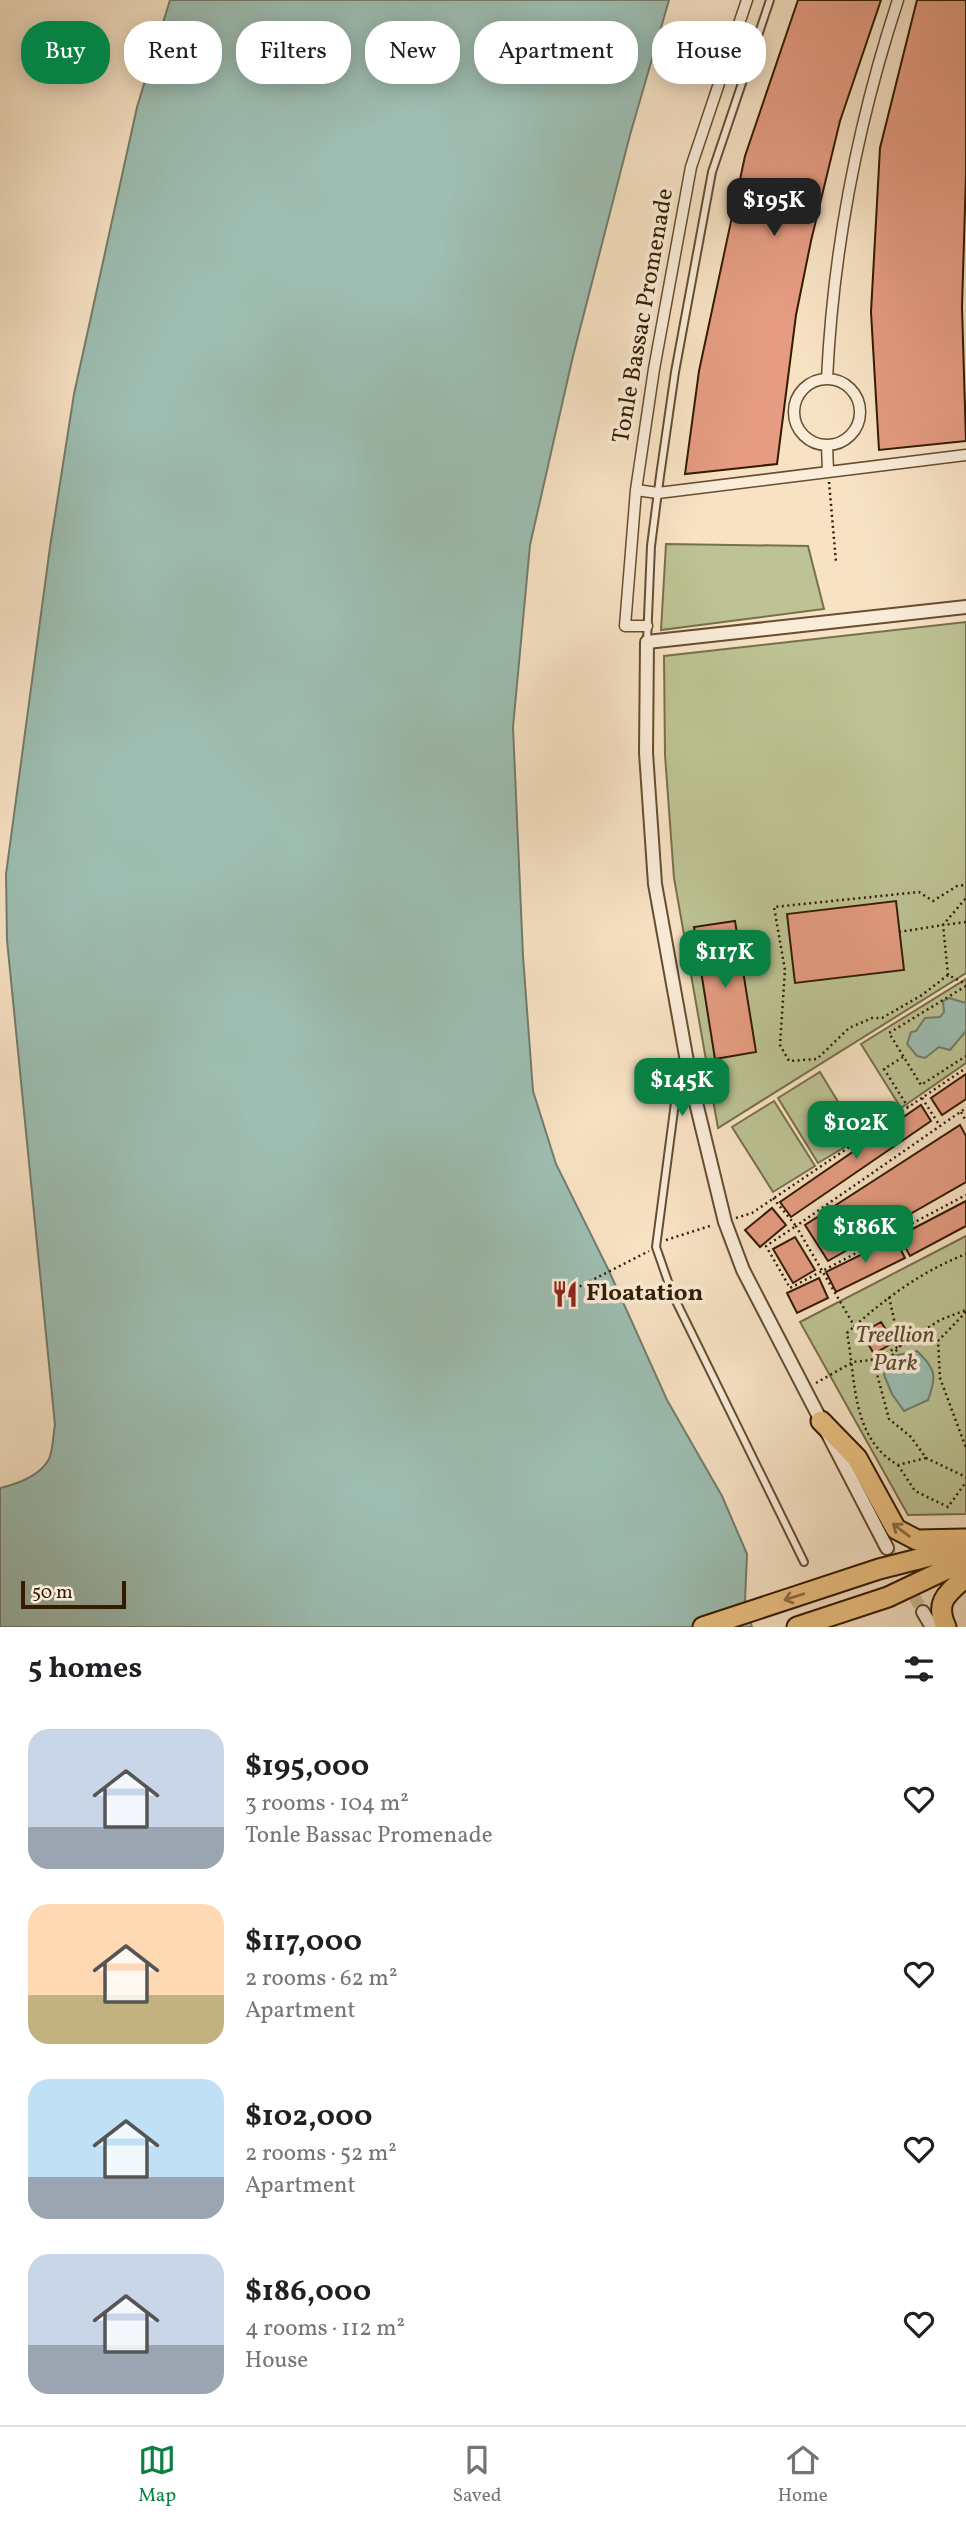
<!DOCTYPE html>
<meta charset="utf-8">
<style>
body{margin:0;font-family:Vollkorn,serif;background:#f6f6f6;color:#202124;height:100vh;display:flex;flex-direction:column;font-size:26px;white-space:nowrap}
*{box-sizing:border-box;margin:0}
p{font-size:23px;color:#757577}
.icon{flex:none;width:38px;height:38px;fill:none;stroke:currentColor;stroke-width:2;stroke-linecap:round;stroke-linejoin:round}
.map{position:relative;height:1627px;overflow:hidden}
.details{display:flex;flex-direction:column;background:#fff;flex:1}
.details>*{flex:none}
.top-card{position:absolute;left:21px;top:21px;width:924px;height:63px;display:flex;gap:14px}
.scale{position:absolute;left:21px;bottom:18px;width:105px;box-sizing:border-box;padding-left:7px;border:4px solid #341c00;border-top:0;font-size:19px;line-height:24px;white-space:nowrap;color:#341c00;-webkit-text-stroke:5px #faecd9;paint-order:stroke}
.price{position:absolute;translate:-50% -60px;padding:0 16px;border-radius:14px;background:#0b8043;color:#fff;font-size:23px;line-height:46px;filter:drop-shadow(0 2px 4px #0008)}
.price::after{content:'';position:absolute;left:50%;top:42px;width:21px;height:16px;margin-left:-10px;background:inherit;clip-path:polygon(0 0,100% 0,50% 100%)}
.price.on{background:#222;color:#fff}
ul{padding:0;list-style:none}
li{display:flex;align-items:center;gap:21px;height:175px;padding:0 28px}
li span{display:grid;place-items:center;flex:none;width:196px;height:140px;border-radius:21px;color:#555}
li>.icon{margin-inline-start:auto}
span .icon{width:84px;height:84px;fill:#fffc;stroke-width:1}
li b{font-size:30px}
h2{display:flex;justify-content:space-between;align-items:center;height:84px;padding:0 28px;font-size:30px}
.chip{padding:0 24px;border-radius:28px;background:#fff;box-shadow:0 4px 18px #0003;font-size:24px;line-height:63px}
.chip.on{background:#0b8043;color:#fff}
.tabs{display:flex;justify-content:space-around;align-items:center;height:98px;border-top:2px solid #e0e0e0;background:#fff;font-size:19px;color:#757577}
.tabs a{display:grid;justify-items:center;gap:4px}
.tabs .on{color:#0b8043}
.map>svg:first-child{display:block}
</style>
<div class="map">
<svg width="966" height="1627" viewBox="0 0 966 1627">
<rect width="100%" height="100%" fill="#f7e2c4"/>
<filter id="stains"><feTurbulence type="fractalNoise" baseFrequency=".00286" numOctaves="4"/><feColorMatrix values="0 0 0 0 .2 0 0 0 0 .09 0 0 0 0 .02 0 0 0 .5 -.17"/></filter>
<radialGradient id="worn" r=".72"><stop offset=".6" stop-color="#630" stop-opacity="0"/><stop offset="1" stop-color="#630" stop-opacity=".3"/></radialGradient>
<path fill="#bdc394" stroke="#78704a" stroke-width="2" d="M666,544l142,2 16,63 -163,21z
M966,622v351l-248,155 -44,-250 -9,-123 -1,-99z
M966,979v84l-65,45 -40,-64z
M820,1072l40,66 -42,25 -40,-65z
M774,1101l41,65 -42,26 -41,-65z
M966,1236v278l-58,1 -108,-193z"/>
<path fill="#9dbeb2" stroke="#737d6b" stroke-width="2" d="M170,0h499l-39,135 -57,221 -43,189 -17,182 10,229 10,135 23,73 53,107 58,129 55,96 25,58 -2,48 7,25h-752v-139c17,-4 40,-12 49,-29 4,-8 4,-24 6,-34l-48,-485 -1,-66 44,-327 24,-153 63,-287z
M949,998l17,5v28l-16,19 -11,-3 -14,11 -8,-2 -10,-12 4,-12 5,-1 9,-13 15,-1 4,-5 -1,-11z
M917,1351c19,18 20,25 11,49l-24,11 -12,-17 -8,-19 8,-19z"/>
<path fill="#e59c82" stroke="#341c00" stroke-width="2" d="M798,0h83l-41,121 -29,120 -15,74 -19,149 -92,10 14,-103 46,-215z
M917,0h49v174l-4,133 4,134 -87,9 -8,-138 9,-164z
M896,901l8,69 -109,13 -8,-69z
M735,921l21,131 -41,7 -21,-132z
M966,1074v25l-24,16 -11,-17z
M921,1105l10,16 -140,96 -11,-15z
M960,1125l6,11v46l-138,79 -23,-36z
M966,1201v25l-56,30 -11,-20z
M772,1208l14,17 -26,22 -15,-17z
M795,1237l20,33 -22,13 -20,-34z
M895,1238l10,20 -69,34 -10,-20z
M819,1278l9,20 -31,15 -10,-20z
M881,1322l13,20 -20,12 -12,-21z"/>
<g fill="none" stroke-linecap="round" stroke-linejoin="round">
<path stroke="#d0ba9d" stroke-width="12" stroke-dasharray="12 6" stroke-linecap="butt" d="M887,1548l36,64"/>
<defs>
<path id="service" d="M647,641l4,-95 9,-70 15,-104 37,-200 58,-172
M690,1078l-12,2 -22,167 16,46 132,269"/>
<path id="pedestrian" d="M827,379c6,-128 31,-257 71,-379
M794 412a33 33 0 1 1 66 0a33 33 0 1 1-66 0Z
M827,445l1,27
M636,490l22,3 308,-38
M647,626h-22l11,-136 18,-121 37,-202 56,-167"/>
<path id="minor" d="M887,1548l-144,-278 -18,-48 -35,-144 -35,-194 -9,-131 1,-111 319,-35
M923,1612l9,15"/>
<path id="primary" d="M821,1421l36,37 39,71 21,11 48,-1
M703,1627l176,-58 87,-22
M797,1627l91,-30 78,-37
M946,1627c-12,-26 2,-34 20,-50"/>
</defs>
<use href="#service" stroke="#654e31" stroke-width="10"/>
<use href="#pedestrian" stroke="#654e31" stroke-width="13"/>
<use href="#minor" stroke="#654e31" stroke-width="16"/>
<use href="#primary" stroke="#341c00" stroke-width="23"/>
<path stroke="#341c00" stroke-width="2.5" stroke-dasharray="2 3.5" stroke-linecap="butt" d="M829,482l7,80
M966,922l-23,3 5,50 18,9
M899,932l44,-7 23,-27
M948,975l-26,20 -40,23h-10l-23,10 -32,31 -28,2 -9,-16 5,-75 -11,-63 145,-15 14,9 24,-15 9,-1
M966,986l-77,47 32,52 45,-29
M903,1057l-19,12 24,38
M922,1098l18,28
M961,1112l5,9
M773,1198l23,28 -30,20 24,42 176,-93
M736,1218l16,-5 214,-145
M666,1240l47,-15
M565,1294l84,-43
M889,1297l11,49 -23,28 12,45 22,18 15,21 40,19
M966,1312l-28,29 2,37 26,70
M855,1327l-59,-101 170,-118
M816,1383l37,-21 18,-2 29,-14 40,-26 26,-10
M926,1458l-28,7c-47,-27 -42,-85 -51,-132 36,-33 73,-61 119,-79
M898,1465l17,26 33,16 18,-25"/>
<use href="#service" stroke="#faecd9" stroke-width="6"/>
<use href="#pedestrian" stroke="#faecd9" stroke-width="10"/>
<use href="#minor" stroke="#faecd9" stroke-width="12"/>
<use href="#primary" stroke="#ecc182" stroke-width="19"/>
</g>
<defs><path id="oneway-shaft" d="M-6 0H5M1.5-3L5.5 0L1.5 3" fill="none" stroke-width="1.6" stroke-linecap="round" stroke-linejoin="round" transform="scale(1.75)"/></defs>
<g stroke="#906e41">
<use href="#oneway-shaft" transform="translate(901 1530) rotate(-143)"/>
<use href="#oneway-shaft" transform="translate(794 1597) rotate(162)"/>
</g>
<defs>
<symbol id="restaurant-bare" viewBox="-9 -9 18 18"><path d="M-5-6h1v4h1v-4h1v4h1v-4h1v5L-1.5 .5V6h-2V.5L-5-1ZM5-6V6H3V1.5H1.5Q1.5-4 5-6Z" fill="#8f2418" stroke="#faecd9" stroke-width="2.5" paint-order="stroke"/></symbol>
</defs>
<g fill-rule="evenodd">
<use href="#restaurant-bare" x="546" y="1275" width="38" height="38"/>
</g>
<g text-anchor="middle" dominant-baseline="central" stroke-width="7" stroke-linejoin="round" paint-order="stroke">
<g font-size="24" fill="#341c00" stroke="#faecd9">
<text transform="translate(644 316) rotate(-80)">Tonle Bassac Promenade</text>
</g>
<g font-size="24" font-weight="bold" fill="#341c00" stroke="#faecd9" text-anchor="start">
<text x="586" y="1294">Floatation</text>
</g>
<g font-size="24" font-style="italic" fill="#5d4e2c" stroke="#faecd9">
<text x="895" y="1336">Treellion<tspan x="895" dy="28">Park</tspan></text>
</g>
</g>
<rect width="100%" height="100%" filter="url(#stains)"/>
<rect width="100%" height="100%" fill="url(#worn)"/>
</svg>
<div class="scale">50 m</div>
<b class="price on" style="left:774px;top:238px">$195K</b>
<b class="price" style="left:725px;top:990px">$117K</b>
<b class="price" style="left:682px;top:1118px">$145K</b>
<b class="price" style="left:856px;top:1161px">$102K</b>
<b class="price" style="left:865px;top:1265px">$186K</b>
<div class="top-card">
<a class="chip on">Buy</a>
<a class="chip">Rent</a>
<a class="chip">Filters</a>
<a class="chip">New</a>
<a class="chip">Apartment</a>
<a class="chip">House</a>
</div>
</div>
<section class="details">
<h2>5 homes<svg class="icon" aria-label="filters" viewBox="0 0 24 24"><path d="M4 7h16M4 17h16"/><circle cx="9" cy="7" r="2"/><circle cx="15" cy="17" r="2"/></svg></h2>
<ul>
<li><span style="background:linear-gradient(#c9d6e8 70%,#9aa5b1 0)"><svg class="icon" aria-label="home" viewBox="0 0 24 24"><path d="M3 11l9-7 9 7M6 9v11h12V9"/></svg></span><div><b>$195,000</b><p>3 rooms · 104 m²</p><p>Tonle Bassac Promenade</p></div><svg class="icon" aria-label="heart" viewBox="0 0 24 24"><path d="M12 20l-8-8c-3-5 5-10 8-4 3-6 11-1 8 4z"/></svg></li>
<li><span style="background:linear-gradient(#ffd9b3 65%,#c2b280 0)"><svg class="icon" aria-label="home" viewBox="0 0 24 24"><path d="M3 11l9-7 9 7M6 9v11h12V9"/></svg></span><div><b>$117,000</b><p>2 rooms · 62 m²</p><p>Apartment</p></div><svg class="icon" aria-label="heart" viewBox="0 0 24 24"><path d="M12 20l-8-8c-3-5 5-10 8-4 3-6 11-1 8 4z"/></svg></li>
<li><span style="background:linear-gradient(#bfe0f5 70%,#9aa5b1 0)"><svg class="icon" aria-label="home" viewBox="0 0 24 24"><path d="M3 11l9-7 9 7M6 9v11h12V9"/></svg></span><div><b>$102,000</b><p>2 rooms · 52 m²</p><p>Apartment</p></div><svg class="icon" aria-label="heart" viewBox="0 0 24 24"><path d="M12 20l-8-8c-3-5 5-10 8-4 3-6 11-1 8 4z"/></svg></li>
<li><span style="background:linear-gradient(#c9d6e8 65%,#9aa5b1 0)"><svg class="icon" aria-label="home" viewBox="0 0 24 24"><path d="M3 11l9-7 9 7M6 9v11h12V9"/></svg></span><div><b>$186,000</b><p>4 rooms · 112 m²</p><p>House</p></div><svg class="icon" aria-label="heart" viewBox="0 0 24 24"><path d="M12 20l-8-8c-3-5 5-10 8-4 3-6 11-1 8 4z"/></svg></li>
</ul>
</section>
<nav class="tabs">
<a class="on"><svg class="icon" aria-label="map" viewBox="0 0 24 24"><path d="M3 6l6-2 6 2 6-2v14l-6 2-6-2-6 2zM9 4v14M15 6v14"/></svg>Map</a>
<a><svg class="icon" aria-label="saved" viewBox="0 0 24 24"><path d="M7 4h10v16l-5-4-5 4z"/></svg>Saved</a>
<a><svg class="icon" aria-label="home" viewBox="0 0 24 24"><path d="M3 11l9-7 9 7M6 9v11h12V9"/></svg>Home</a>
</nav>
